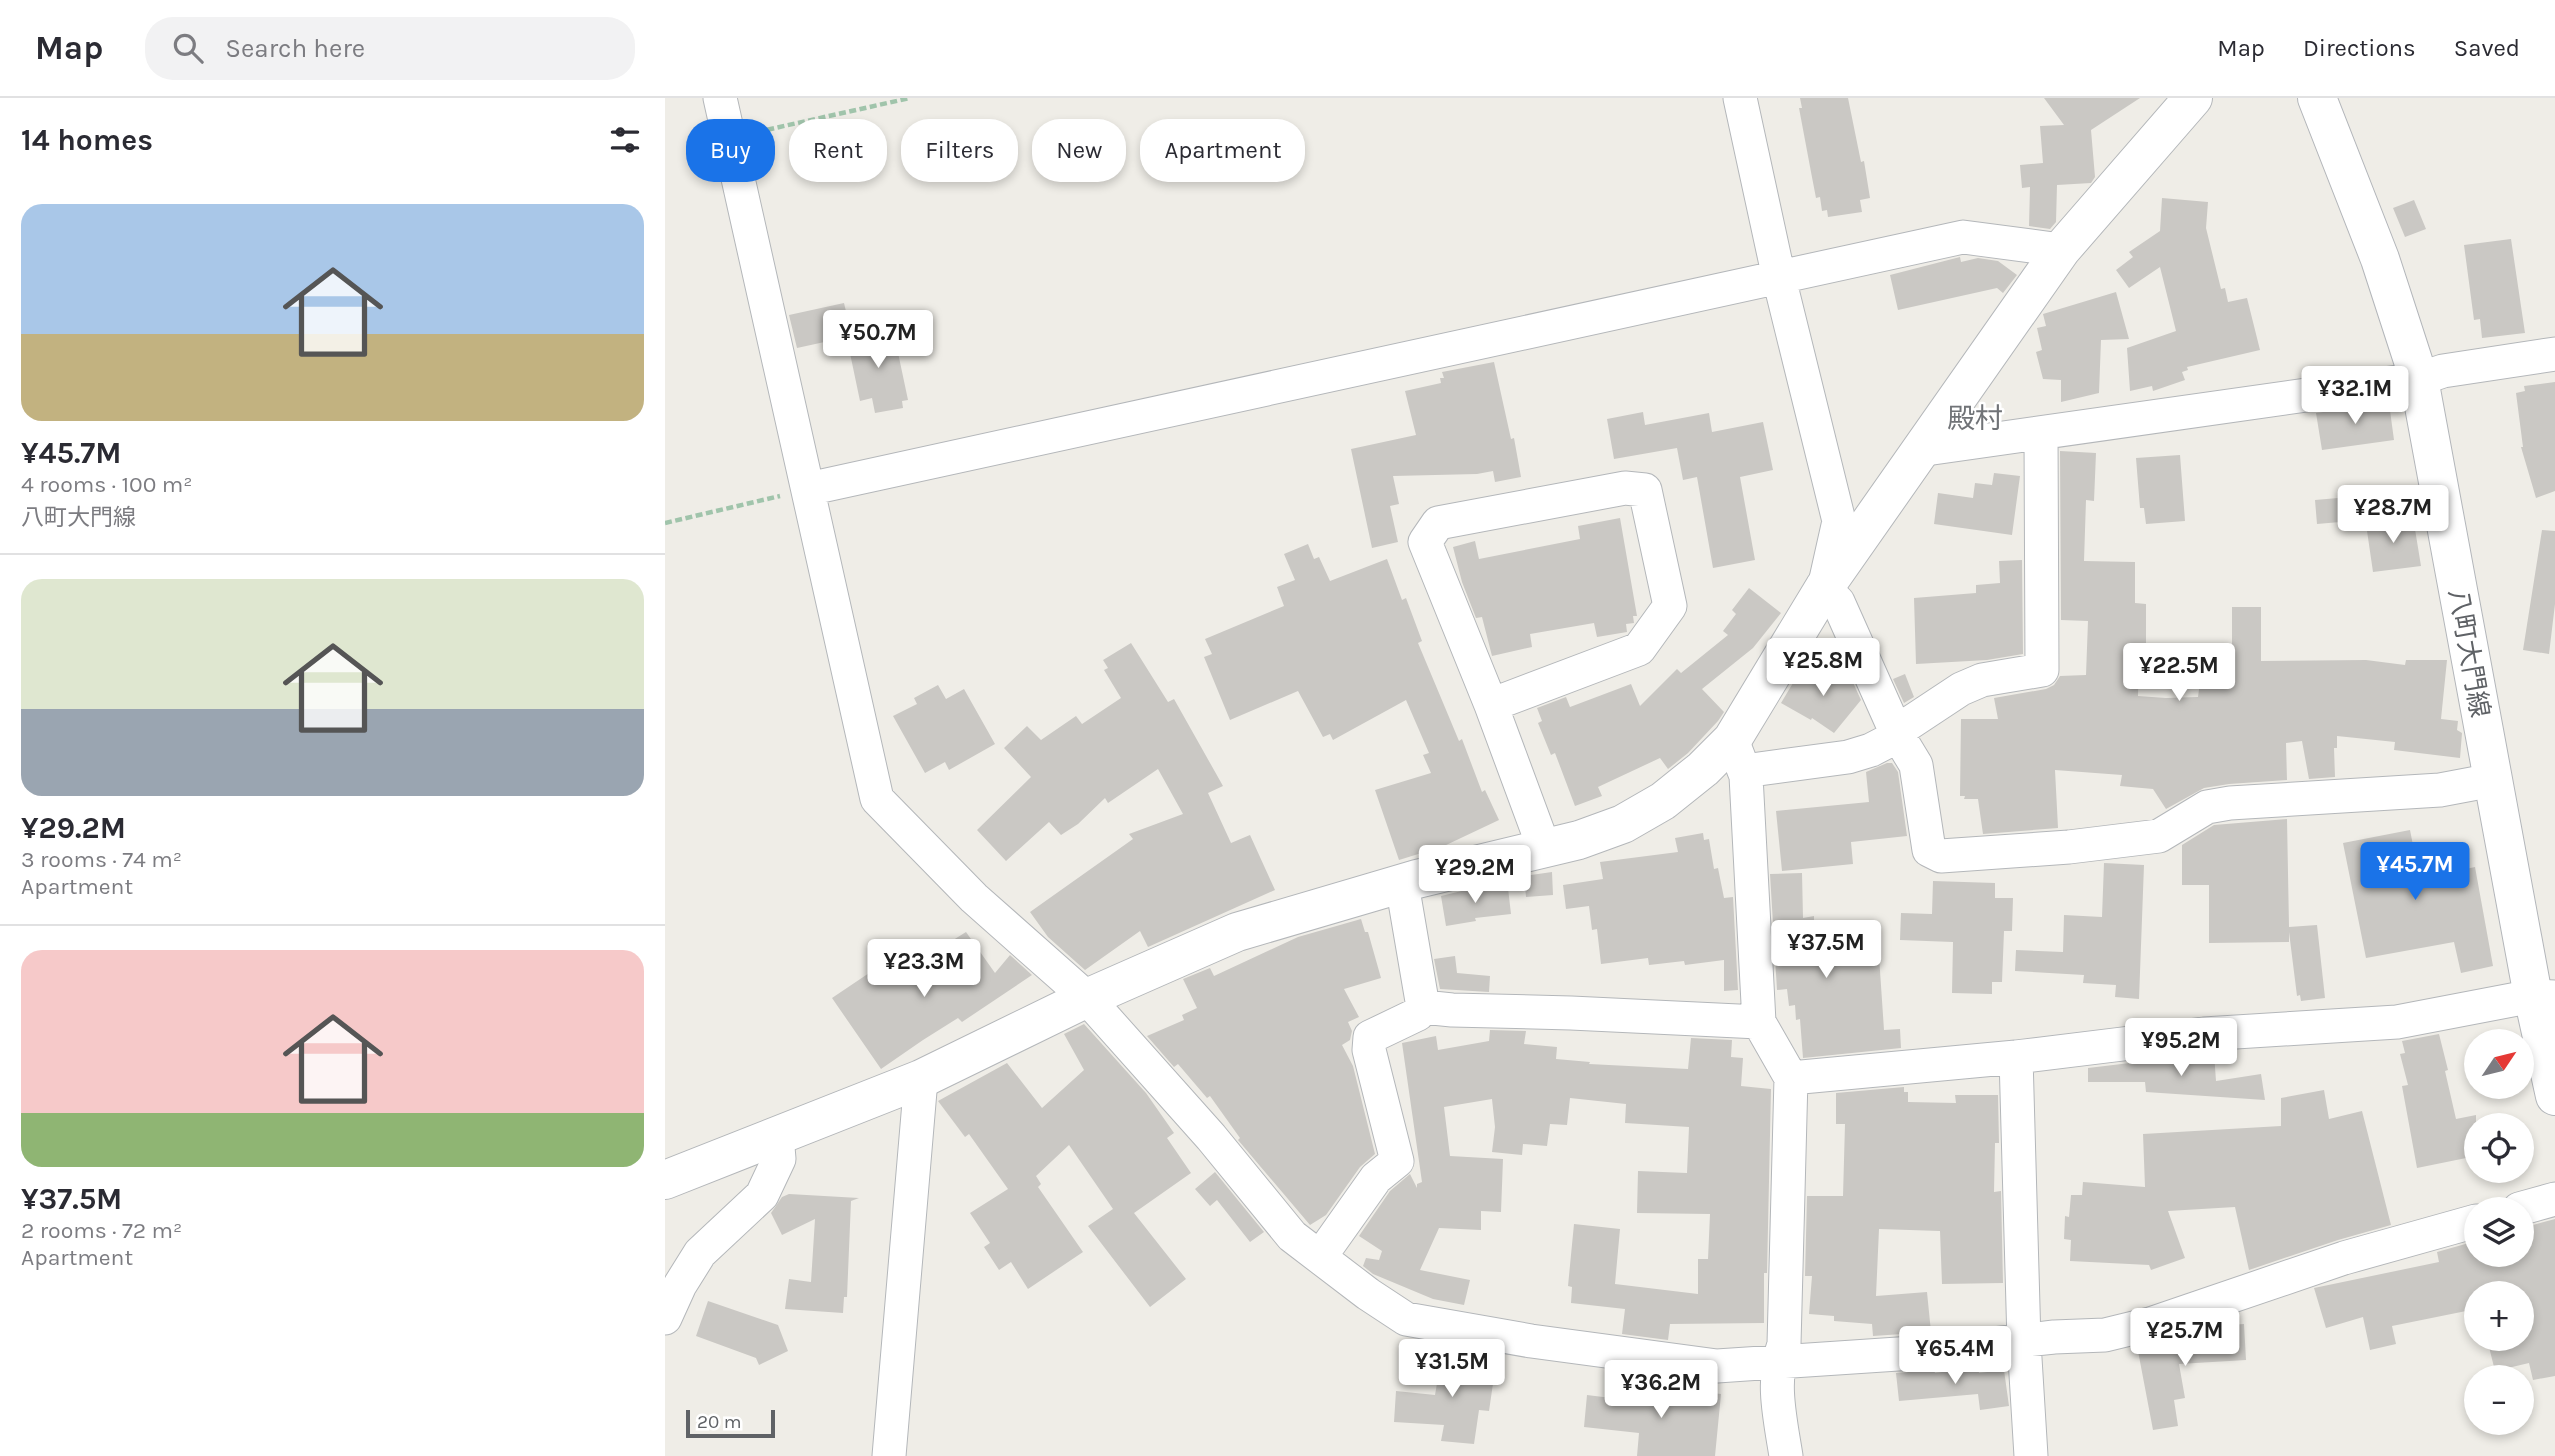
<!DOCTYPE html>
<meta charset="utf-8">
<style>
body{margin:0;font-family:Karla,"Noto Sans JP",sans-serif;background:#f2f2f3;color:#2b2b33;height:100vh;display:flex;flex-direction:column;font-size:26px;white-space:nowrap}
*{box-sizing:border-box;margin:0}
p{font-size:23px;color:#7c7c81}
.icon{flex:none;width:38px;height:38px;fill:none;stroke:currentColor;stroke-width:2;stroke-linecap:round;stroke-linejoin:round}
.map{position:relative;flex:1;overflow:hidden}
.sheet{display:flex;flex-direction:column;background:#fff;width:665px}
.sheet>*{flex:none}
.hud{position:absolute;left:21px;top:21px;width:665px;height:63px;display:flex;gap:14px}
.needle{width:46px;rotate:55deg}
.buttons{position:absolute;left:1799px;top:931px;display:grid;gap:14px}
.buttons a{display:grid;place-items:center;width:70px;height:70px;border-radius:50%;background:#fff;box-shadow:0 4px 10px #0003;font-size:35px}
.scale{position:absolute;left:21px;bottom:18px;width:89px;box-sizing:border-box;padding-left:7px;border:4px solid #5f6266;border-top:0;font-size:19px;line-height:24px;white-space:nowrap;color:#5f6266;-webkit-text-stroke:5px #fff;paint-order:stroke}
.price{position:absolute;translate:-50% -60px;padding:0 16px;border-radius:7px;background:#fff;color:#222;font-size:23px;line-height:46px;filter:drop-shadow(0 2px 4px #0008)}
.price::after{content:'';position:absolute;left:50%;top:42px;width:21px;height:16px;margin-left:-10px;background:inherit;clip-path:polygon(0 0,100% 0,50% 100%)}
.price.on{background:#1a73e8;color:#fff}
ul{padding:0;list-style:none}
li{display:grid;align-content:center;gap:14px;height:371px;padding:0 21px}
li+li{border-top:2px solid #e1e1e2}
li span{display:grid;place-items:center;height:217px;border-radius:21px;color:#555}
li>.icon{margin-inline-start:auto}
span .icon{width:126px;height:126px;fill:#fffc;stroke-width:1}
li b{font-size:30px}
h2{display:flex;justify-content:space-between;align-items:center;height:84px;padding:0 21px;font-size:30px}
.chip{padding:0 24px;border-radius:28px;background:#fff;box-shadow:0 4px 10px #0003;font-size:24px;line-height:63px}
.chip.on{background:#1a73e8;color:#fff}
header{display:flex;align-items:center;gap:42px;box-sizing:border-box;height:98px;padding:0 35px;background:#fff;border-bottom:2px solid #e1e1e2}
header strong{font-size:33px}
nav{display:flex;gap:38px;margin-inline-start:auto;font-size:24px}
.search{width:490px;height:63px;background:#f2f2f3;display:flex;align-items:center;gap:18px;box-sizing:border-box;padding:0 24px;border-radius:28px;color:#7c7c81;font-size:26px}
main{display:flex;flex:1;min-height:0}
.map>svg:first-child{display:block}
</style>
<header>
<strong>Map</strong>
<div class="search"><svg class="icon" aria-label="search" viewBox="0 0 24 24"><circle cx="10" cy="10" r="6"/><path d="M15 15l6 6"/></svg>Search here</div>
<nav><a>Map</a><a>Directions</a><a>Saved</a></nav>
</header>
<main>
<section class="sheet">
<h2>14 homes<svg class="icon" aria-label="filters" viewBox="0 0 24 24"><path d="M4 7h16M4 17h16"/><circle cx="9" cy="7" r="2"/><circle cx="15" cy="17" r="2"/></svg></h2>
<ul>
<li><span style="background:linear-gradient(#a9c7e8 60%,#c2b280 0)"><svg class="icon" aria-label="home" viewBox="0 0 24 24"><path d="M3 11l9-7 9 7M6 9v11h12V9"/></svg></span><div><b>¥45.7M</b><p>4 rooms · 100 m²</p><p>八町大門線</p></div></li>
<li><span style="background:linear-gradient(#dfe7d0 60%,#9aa5b1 0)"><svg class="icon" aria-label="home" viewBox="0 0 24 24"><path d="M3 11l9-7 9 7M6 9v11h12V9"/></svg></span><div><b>¥29.2M</b><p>3 rooms · 74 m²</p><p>Apartment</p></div></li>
<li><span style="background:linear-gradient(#f6c9c9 75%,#8fb573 0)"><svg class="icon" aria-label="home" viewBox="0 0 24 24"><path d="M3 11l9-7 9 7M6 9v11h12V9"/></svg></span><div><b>¥37.5M</b><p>2 rooms · 72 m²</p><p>Apartment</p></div></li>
</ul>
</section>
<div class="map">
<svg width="1890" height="1358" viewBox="0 0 1890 1358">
<rect width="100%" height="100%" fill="#efede7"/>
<path fill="#cac8c4" d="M1135,0h48l13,64 3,-1 6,37 -10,2 2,12 -34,5 -1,-7 -5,1 -2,-14 -4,1 -5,-26 -12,-64h3z
M1379,0h96l-49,32 4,47 -4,6 -34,2 -1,37 -6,7 -21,-3 1,-39 -8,1 -2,-23 23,-2 -3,-37 24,-1z
M1497,100l46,4 -2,26 15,61 4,-1 3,14 19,-4 13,52 -73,17 1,3 -6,2 3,8 -32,11 -1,-5 -22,5 -3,-43 49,-17 -16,-64 -31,21 -13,-18 17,-13 -4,-5 31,-21z
M1749,102l12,29 -21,8 -12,-29z
M1846,141l14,94 -43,5 -2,-19 -6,1 -10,-75z
M1295,159l1,5 17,-4 20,3 19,14 -14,18 -6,-5 -99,22 -8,-35z
M1451,194l13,47 -28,1 -2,53 -38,9v-22l-18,-1 -7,-27 6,-2 -5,-22 9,-2 -3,-12z
M179,205l8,33 -55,12 -8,-33z
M228,231l15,71 -6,1 1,7 -28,5 -3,-15 -12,3 -13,-62z
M829,264l17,77 3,-1 7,39 -26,5 -2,-11 -16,3 -84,2 6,28 -9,2 8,36 -26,6 -21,-99 65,-14 -11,-44 36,-8 -1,-5h4l-2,-6z
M1890,284v109l-19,7 -15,-51h2l-7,-54 9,-2 -1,-5z
M1724,305l5,37 -72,10 -6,-37z
M978,314l2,13 64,-12 3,19 51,-10 10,48 -33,7 15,83 -42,8 -16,-91 -14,3 -6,-32 -63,11 -7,-40z
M1395,353l36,2 -2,48 -8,-1 -2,61 51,1v41l11,1v48l-7,-1 -1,45 28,2 32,-1 2,-15 2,1 2,-12h4l1,-6 23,2v-60h29v54l105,-1 39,5 1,-5h41l-6,59 17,2 -1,9 5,3 -2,25 -66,-8 1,-8 -58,-6v12h-3l1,29 -26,2 -7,-38 -16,2 1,37 -58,4 -25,4 -38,21 -13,-20 -33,-3 2,-11 -67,-5 3,58 -75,6 -5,-35h-14l1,-3h-5l1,-77h37l-4,-21 52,-9 8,-4 6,-9 26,-1 2,-54 -27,-1z
M1515,357l5,66 -39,3 -2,-16h-4l-4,-50z
M1329,375l26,3 -8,59 -78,-11 4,-31 35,5 2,-15 17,2z
M1696,398l2,24 -46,4 -2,-24z
M1748,419l8,49 -48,6 -7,-48z
M955,420l17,98h-4l1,7 -8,1 1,8 -30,5 -3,-14 -64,11 2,13 -40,9 -10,-39 -6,1 -14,-36 -9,-35 22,-6 4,18 101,-20 -2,-13z
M1877,432l13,1v73l-6,50 -26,-4z
M643,446l6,15 5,-2 11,24 57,-22 15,41 4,-2 16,43 -4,2 31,74 10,24 3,-2 20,53 3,-2 14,30 -55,26 -45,14 -24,-70 56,-17 -8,-18 6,-2 -23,-53 -73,40 -3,-6 -7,3 -25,-46 -68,29 -26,-63 8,-3 -7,-15 79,-33 -7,-19 18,-7 -11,-26z
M1357,462l1,94 -36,6 -71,4 -2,-66 62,-5v-8l24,-2 -1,-22z
M1084,490l32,25 -28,35 -51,41 22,23 -6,9 -30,32 -20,16 -8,-11 -62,29 4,9 -27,10 -20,-53 -4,2 -13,-32 4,-2 -5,-13 29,-11 4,10 61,-23 9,22 37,-37 4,4 47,-38 -5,-4 13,-17 -4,-4z
M466,545l37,59 6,-3 49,87 -15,7 23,50 19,-8 25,55 -127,57 -8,-16 -55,39 -37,-33 -18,-25 103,-73 -4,-5 54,-20 -25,-45 -50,34 -3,-5 -27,26 -17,11 -12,-13 -43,39 -29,-31 54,-53 -27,-29 23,-22 14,14 35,-24 6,8 39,-26 -17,-28 4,-2 -5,-8z
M1137,570l14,10 6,-9 17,13 7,-9 4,3 11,24 -27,33 -22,-15 -1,2 -30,-17z
M1240,576l9,23 -10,6 -11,-24z
M273,587l8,14 18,-10 31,55 -46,26 -4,-8 -20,11 -32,-57 24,-12 -3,-6z
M1222,665h5l6,9 9,64 -56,6 2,22 -71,7 -6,-60 93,-9 -3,-30z
M1622,721l2,108 28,-2 8,73 -24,3 -1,-6 -3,1 -8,-64v10l-80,1v-58h-27v-40l32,-20z
M1745,732l5,25 5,-1 4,24 51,-11 18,99 -32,7 -7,-31 -88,16 -23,-115z
M1038,735l1,7 5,-1 5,30 4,-1 6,30 9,-1 5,93 -14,1v-31l-39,5 -1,-4 -35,4 -1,-7 -47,6 -4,-35 -5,1 -3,-24 -23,3 -3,-24 40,-6 -3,-17 78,-10 -3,-14z
M1439,765l40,2 -5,134 -24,-2 1,-12 -33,-2 1,-8 -69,-4 1,-21 47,2 1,-37 38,2z
M887,774l1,23 -27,2 -2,-21z
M1137,775l1,45 11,-2v17l33,-3v6h7l2,21 23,-1 5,74 16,-1 1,19 -98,10 -3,-39 -4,1 -1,-15 -6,1 -2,-17 -10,1 -7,-116z
M1268,783l62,2v15h18l-1,33h-8l-2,51h-10v12l-40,-1 1,-51 -53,-2 1,-27 31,1z
M843,790l3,26 -36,4 1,3 -30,5 -5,-30 29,-7 1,3z
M696,821l4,13h3l13,46 -37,11 15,28 -11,5 4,9 -2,9 -8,5 11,21 22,88 -15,13 -34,48 -16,10 -72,-85 2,-2 -30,-42 -3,2 -29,-34 -4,3 -27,-31 37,-16 -2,-5 15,-7 -14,-29 27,-11 4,8 84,-39z
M301,834l29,41 15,-18 22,20 -70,47 -4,-4 -35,22 -42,29 -49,-71 52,-35 16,22 46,-30 -4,-8z
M790,858l2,17 33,3 -1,16 -49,-3 -6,-30z
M419,926l62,69 28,40 -7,5 24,35 -57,40 52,66 -36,28 -62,-81 25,-17 -44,-64 -33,31 5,8 -3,3 45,65 -55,37 -17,-27 -12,8 -15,-23 6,-4 -20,-30 38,-24 -39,-55 -4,3 -27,-36 69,-38 35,45 42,-38 -20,-36z
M825,932l36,1 -2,13 33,3 -1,12 34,3 -1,2 99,5 3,-31 41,2 -1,17 12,1 -2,28 30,3 -4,184h-3v50l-94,1 -2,16 -46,-6 3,-25 -54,-6 1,-16 -4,-1 6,-62 46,5 -5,55 83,10v-35h10l2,-45 -73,-1 1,-42 49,2 2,-46 -64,-4 1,-19 -56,-6 -3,27 -17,-1 -3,22 -24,-2 -1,11 -30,-3 3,-25 -3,-28 -48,8 6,49 53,3 -2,53 -20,-1v19l-42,-2 -19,42 50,10 -6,25 -31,-6 -60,-25 -10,-8 3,-8 13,2 3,-9 -23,-15 31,-45 20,-17 7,14v-4l5,-2 -20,-139 34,-7 2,14 51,-9z
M1774,936l9,36 -3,1 11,48 20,-4v41l-59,12 -15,-82 6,-1 -8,-31 5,-1 -3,-12z
M1549,955l2,28 45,-7 4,26 -119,-8 -1,-10h-57v-14z
M1239,989v5h4v10l48,1 -1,-8h43l1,48h-4l-1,49 7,-1 2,92 -61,1 -2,-53 -61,-2 -3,67 51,-4 4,40 -58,4 -1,-12 -38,-3v-5l-25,-2 3,-38h-7l2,-80h36l2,-72h-9v-31z
M1659,992l5,29 33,-8 29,114 -53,15 -89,30 -14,-63 -67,4 17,47 -34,12 -2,-5 -79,-4 1,-21 -7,-1 1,-23 4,1 2,-22h11l1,-13 62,5 -2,-53 138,-8v-28z
M550,1074l49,60 -14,10 -33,-42 -7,6 -15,-17z
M124,1096l70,4 -8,3 -4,96h-3l-1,16 -58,-4 4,-30 22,3 4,-63 -33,16 -11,-22 11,-16z
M1890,1121v157l-22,4 -4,-17 -34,8 -8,-32h35v-46h-46v16l-84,17 4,18 -26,6 -7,-33 -37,11 -12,-40 125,-26 -2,-10 39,-11v14h46v-27z
M43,1203l70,24 10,26 -29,14 -3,-7 -60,-22z
M1579,1226l2,36 -67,4 6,34 -11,2 4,26 -25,4 -15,-79 59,-10v-9l20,-2 -1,-4z
M777,1256l54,9 -7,48 -10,-1 -5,34 -33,-3 3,-16 -50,-3 2,-31 39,4z
M1313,1269l1,6 25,-3 5,36 -29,4 -2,-16 -79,7 -3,-28 38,-3 1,3z
M972,1286l84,10 -6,62h-78l2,-23 -55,-6 3,-32 48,6z"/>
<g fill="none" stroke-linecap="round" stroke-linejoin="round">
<defs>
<path id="minor" d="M55,0l157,701 97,99 113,100 124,139 81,99 76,58 38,25 125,22 186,25 196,-13 141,-16 51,-2 45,-11 194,-66 132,-37
M1075,0l39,180 60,243 -15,67 14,14 58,130 20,33 13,85 12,6 128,-9 90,-11 48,-29 23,-4 210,-13 53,-10
M1254,352l500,-71 24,-8 112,-17
M143,391l1155,-252 98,13
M826,607l-66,-163 13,-19 187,-35 20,2 25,116 -31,43 -148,56 53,143
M1231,634l65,-43 21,-9 60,-10 -1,-237
M1067,642l14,36 13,246 32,56 -7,266c-13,37 -4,74 2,112
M1079,673l104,-14 23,-7 27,-14
M737,786l21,123 29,3 119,3 188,9
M1351,959l8,285 7,114
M1126,980l225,-21 188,-23 193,-12 136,-26 22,1
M1854,1111l36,-10
M655,1159l56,-79 21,-17 -28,-111 1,-13 48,-23 5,-7
M0,1220l15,-33 20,-32 62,-58 17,-36 -2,-23
M224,1358l32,-377"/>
<path id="tertiary" d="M0,1082l256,-101 166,-81 150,-66 180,-53 162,-39 44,-16 40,-23 40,-32 29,-29 92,-152 237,-338 132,-152"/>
<path id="secondary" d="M1652,0l63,161 39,120 114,617 22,100"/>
</defs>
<use href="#minor" stroke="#b4b7ba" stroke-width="35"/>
<use href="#tertiary" stroke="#b4b7ba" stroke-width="40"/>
<use href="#secondary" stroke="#b3b6ba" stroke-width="40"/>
<path stroke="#a0c4ab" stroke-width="4.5" stroke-dasharray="7 3.5" stroke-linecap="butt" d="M92,34l153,-34
M0,425l115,-27"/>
<use href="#minor" stroke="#fff" stroke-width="33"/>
<use href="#tertiary" stroke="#fff" stroke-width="38"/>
<use href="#secondary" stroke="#fff" stroke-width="38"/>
</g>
<g text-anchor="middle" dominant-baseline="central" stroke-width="5" stroke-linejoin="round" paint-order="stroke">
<g font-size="26" fill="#5f6266" stroke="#fff">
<text transform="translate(1804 555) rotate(80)">八町大門線</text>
</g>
<g font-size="28" fill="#707377" stroke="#fff">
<text x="1310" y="320">殿村</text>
</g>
</g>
</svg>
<div class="buttons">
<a><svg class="needle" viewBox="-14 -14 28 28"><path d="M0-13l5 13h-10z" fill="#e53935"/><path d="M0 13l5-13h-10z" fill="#7c7c81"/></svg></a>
<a><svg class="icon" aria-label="locate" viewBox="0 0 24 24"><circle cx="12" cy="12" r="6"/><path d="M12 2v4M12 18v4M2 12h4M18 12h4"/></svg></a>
<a><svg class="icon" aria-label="layers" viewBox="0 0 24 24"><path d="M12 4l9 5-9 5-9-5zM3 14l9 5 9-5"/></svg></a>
<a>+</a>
<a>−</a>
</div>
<div class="scale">20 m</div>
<b class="price" style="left:213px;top:272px">¥50.7M</b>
<b class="price" style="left:1690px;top:328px">¥32.1M</b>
<b class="price" style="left:1728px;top:447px">¥28.7M</b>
<b class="price" style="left:1158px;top:600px">¥25.8M</b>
<b class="price" style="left:1514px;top:605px">¥22.5M</b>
<b class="price on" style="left:1750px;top:804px">¥45.7M</b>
<b class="price" style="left:810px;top:807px">¥29.2M</b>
<b class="price" style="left:1161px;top:882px">¥37.5M</b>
<b class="price" style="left:259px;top:901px">¥23.3M</b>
<b class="price" style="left:1516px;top:980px">¥95.2M</b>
<b class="price" style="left:1520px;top:1270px">¥25.7M</b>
<b class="price" style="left:1290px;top:1288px">¥65.4M</b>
<b class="price" style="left:787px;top:1301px">¥31.5M</b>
<b class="price" style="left:996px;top:1322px">¥36.2M</b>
<div class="hud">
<a class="chip on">Buy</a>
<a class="chip">Rent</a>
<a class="chip">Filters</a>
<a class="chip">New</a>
<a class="chip">Apartment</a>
</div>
</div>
</main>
